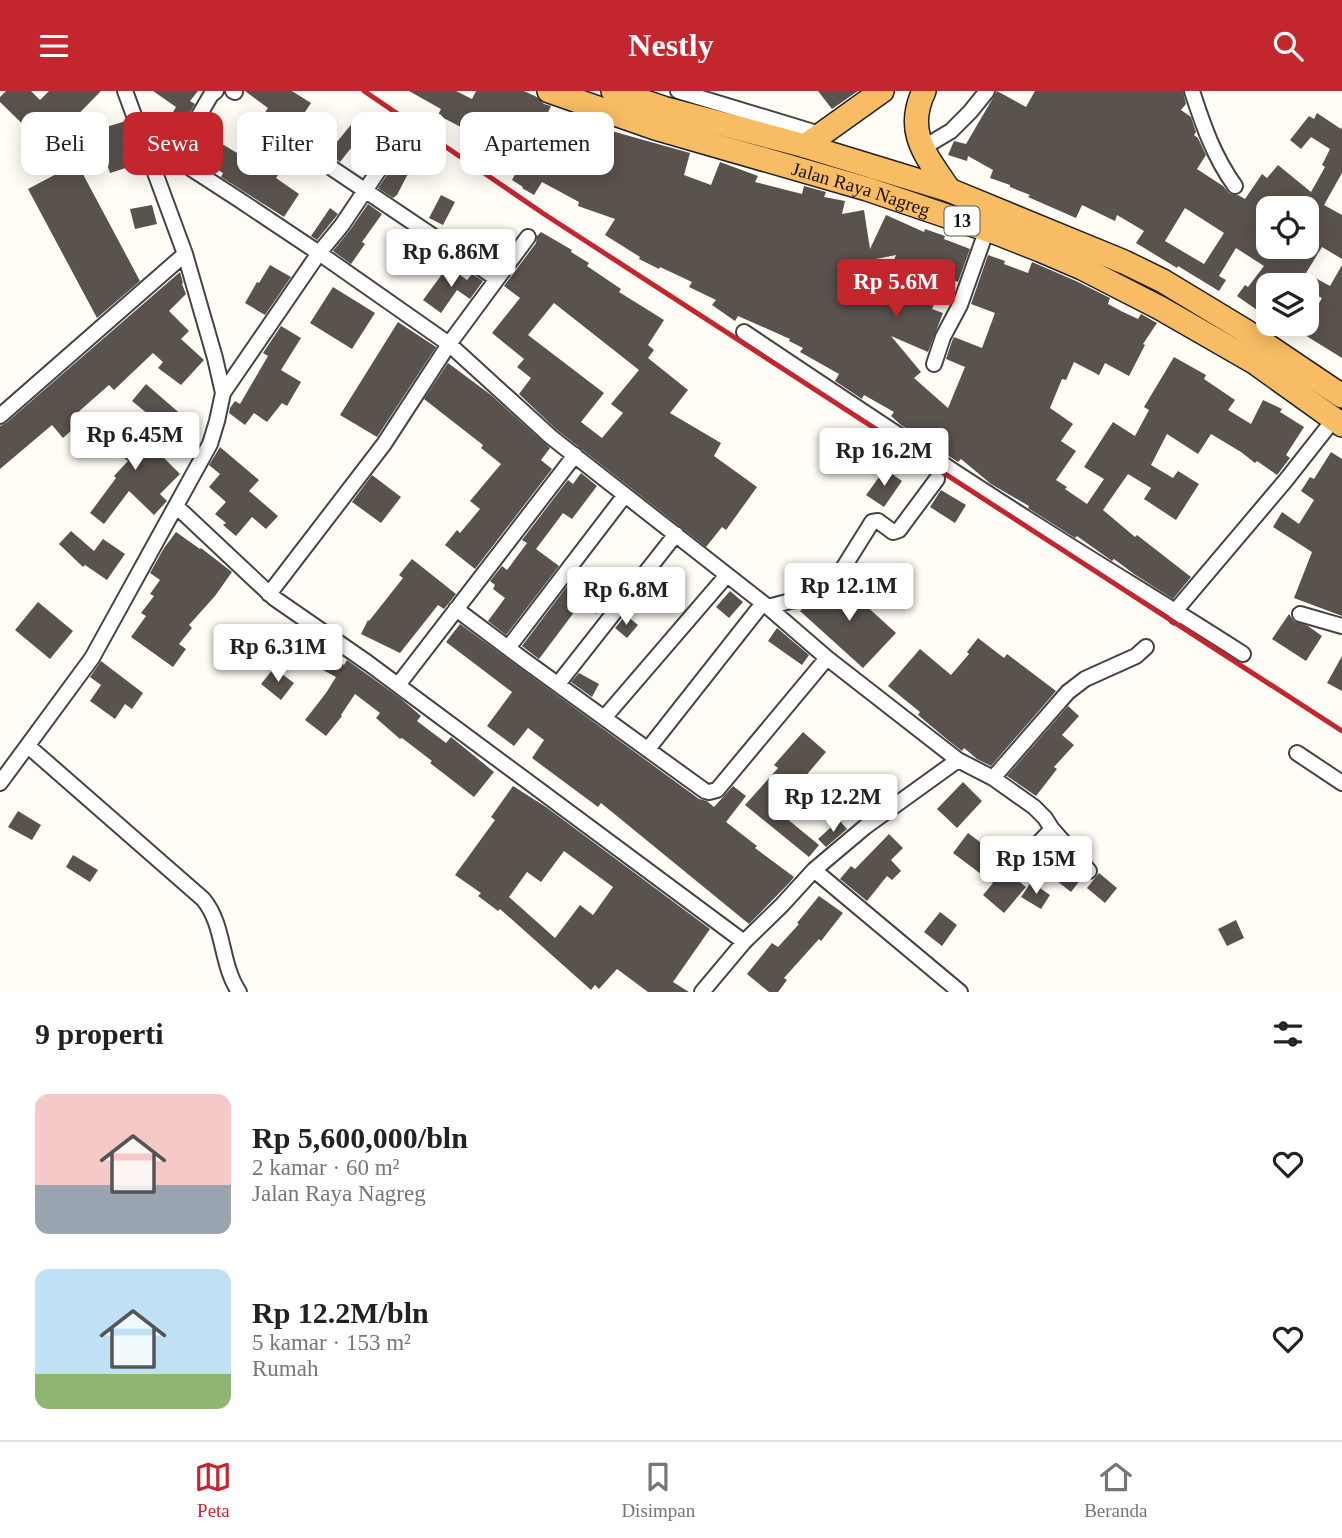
<!DOCTYPE html>
<html lang="id">
<meta charset="utf-8">
<style>
body{margin:0;font-family:Georgia,serif;background:#f2f2f2;color:#222;height:100vh;display:flex;flex-direction:column;font-size:26px;white-space:nowrap}
*{box-sizing:border-box;margin:0}
p{font-size:23px;color:#767676}
.icon{flex:none;width:38px;height:38px;fill:none;stroke:currentColor;stroke-width:2;stroke-linecap:round;stroke-linejoin:round}
.map{position:relative;height:901px;overflow:hidden}
.side{display:flex;flex-direction:column;background:#fff;flex:1}
.side>*{flex:none}
.hud{position:absolute;left:21px;top:21px;width:700px;height:63px;display:flex;gap:14px}
.tools{position:absolute;left:1256px;top:105px;display:grid;gap:14px}
.tools a{display:grid;place-items:center;width:63px;height:63px;border-radius:14px;background:#fff;box-shadow:0 4px 18px #0003;font-size:35px}
.price{position:absolute;translate:-50% -60px;padding:0 16px;border-radius:7px;background:#fff;color:#222;font-size:23px;line-height:46px;filter:drop-shadow(0 2px 4px #0008)}
.price::after{content:'';position:absolute;left:50%;top:42px;width:21px;height:16px;margin-left:-10px;background:inherit;clip-path:polygon(0 0,100% 0,50% 100%)}
.price.active{background:#c4262e;color:#fff}
ul{padding:0;list-style:none}
li{display:flex;align-items:center;gap:21px;height:175px;padding:0 35px}
li span{display:grid;place-items:center;flex:none;width:196px;height:140px;border-radius:14px;color:#555}
li>.icon{margin-inline-start:auto}
span .icon{width:84px;height:84px;fill:#fffc;stroke-width:1}
li b{font-size:30px}
h2{display:flex;justify-content:space-between;align-items:center;height:84px;padding:0 35px;font-size:30px}
.pill{padding:0 24px;border-radius:14px;background:#fff;box-shadow:0 4px 18px #0003;font-size:24px;line-height:63px}
.pill.active{background:#c4262e;color:#fff}
header{display:flex;justify-content:space-between;align-items:center;height:91px;padding:0 35px;background:#c4262e;color:#fff;font-size:32px;font-weight:700}
.tabs{display:flex;justify-content:space-around;align-items:center;height:98px;border-top:2px solid #e0e0e0;background:#fff;font-size:19px;color:#767676}
.tabs a{display:grid;justify-items:center;gap:4px}
.tabs .active{color:#c4262e}
.map>svg:first-child{display:block}
</style>
<header><svg class="icon" aria-label="menu" viewBox="0 0 24 24"><path d="M4 6h16M4 12h16M4 18h16"/></svg>Nestly<svg class="icon" aria-label="search" viewBox="0 0 24 24"><circle cx="10" cy="10" r="6"/><path d="M15 15l6 6"/></svg></header>
<div class="map">
<svg width="1342" height="901" viewBox="0 0 1342 901">
<rect width="100%" height="100%" fill="#fffdf5"/>
<path fill="#5a524d" fill-rule="evenodd" d="M6,0h25l9,9 9,-9h52l-55,56 -46,-45v-5z
M153,0h45l-8,10 5,3 -19,32 -13,-7 13,-22z
M245,0h47l19,12 -18,27 -12,-6 -8,4 -1,5v5l3,4 18,11 -17,25 23,16 -15,23 -63,-40 2,-4 -22,-13 13,-21 23,14 31,-45z
M409,0h47l16,8 4,-8h48l13,6 7,7 7,2 -7,15 26,14 7,-18 31,13 82,23 -6,22 27,10 9,-23 38,14 -3,6 47,12 2,-8 22,6 -2,5 21,4 -3,13 22,-4 6,39 16,-34 38,17 1,-3 20,7 -1,3 26,10 -12,33 -12,-4 -14,31 11,4 -15,39 -37,-16 30,36 -7,6 34,30 17,-41 -19,-8 6,-18 2,-4 28,11 13,-35 -24,-9 17,-49 17,6 -1,3 24,9 4,-11 44,19 34,17 -2,6 13,7 17,8 3,-5 16,9 -14,21 2,1 -16,31 -24,-13 -6,12 -25,-13 -8,18 -4,-1 -12,29 23,16 -12,17 15,10 -20,29 11,7 -2,2 22,15 17,-25 -20,-12 29,-45 22,14 14,-26 -5,-3 30,-50 32,18 -2,4 31,21 -7,10 23,14 12,-24 19,9 -2,3 24,15 -18,28 4,3 -13,17 -20,-14 -2,2 -14,-11 -30,-18 -13,20 -31,-20 -16,31 22,13 5,-7 21,13 -23,36 -32,-21 7,-11 -23,-14 -25,36 32,27 2,-2 54,42 -18,22 -39,-25 -20,-15 -2,2 -35,-25 -2,2 -47,-30 1,-2 -38,-22 -30,-25 -3,3 -57,-37 -10,-9 3,-4 -30,-17 -2,4 -27,-18 4,-7 -39,-22 3,-4 -14,-7 1,-2 -52,-23 -3,5 -23,-16 4,-5 -27,-13 3,-5 -32,-15 -1,2 -20,-10 1,-2 -35,-22 10,-16 -37,-13 1,-4 -37,-20 -8,13 -12,-7 1,-1 -11,-7 21,-39 -34,-17 -10,18 -51,-27 3,-6zM896,164l-12,29 -31,7 -7,-26z
M818,0h40l-26,18z
M997,0l29,16 9,-16h148l3,13 -5,6 10,7 5,15 -2,3 4,3 8,17 -9,14 26,17 7,8 8,1 7,4 17,-25 5,4 11,-13 33,27 14,-25 -3,-2 8,-16 -19,-12 -10,12 -11,-9 19,-24 5,3 3,-6 24,16 1,-2v46l-18,32 18,10v44l-20,-12 -16,26 24,13 12,-21v93l-55,-34h20l15,-26 -15,-7v-6h-38v8l-12,17 -20,-14 8,-11 3,2 16,-21 -28,-18 -17,28 7,4 -7,11 -41,-25 -1,2 -41,-25 8,-12 -27,-16 -2,6 -33,-16 -6,13 -48,-21 2,-2 -20,-8v-2l-20,-7 3,-8 -25,-14 -1,5 -19,-6 6,-14 12,3zM1185,117l39,25 -20,31 -39,-23zM1269,117h38v39h-38z
M358,25l16,8 1,-1 16,10 -9,13 -20,-12 -22,28 -12,-9z
M126,30l15,42 -31,10 -14,-43z
M398,68l14,7 -15,29 -4,3 -15,-10z
M77,72l63,118 -43,37 -69,-129z
M441,104l14,7 -12,23 -14,-7z
M368,113l14,10 -20,28 3,2 -14,20 -18,-13 17,-21z
M152,114l5,19 -22,5 -5,-20z
M330,117l8,6 -21,26 -6,-4z
M541,141l31,18 -1,2 18,11 -2,3 34,23 -2,3 45,28 -16,25 6,5 -6,8 40,32 -18,23 51,30 -7,13 43,31 -31,43 -4,-3 -16,20 -149,-117 -38,-36 12,-16 -14,-11 7,-8 -32,-26 28,-35 -16,-12 32,-43 1,-7zM554,212l85,67 -28,34 12,9 -21,25 -21,-16 23,-29 -76,-58z
M270,174l21,12 -26,38 -20,-12 12,-21 2,1z
M448,175l19,14 5,-6 11,7 -13,18 -13,-9 -16,23 -18,-13z
M180,181l3,11 -1,1 4,10 -17,17 20,20 -8,8 23,21 -23,25 -23,-17 5,-6 -10,-9 -39,37 -5,-5 -33,29 6,7 -19,17 -11,-13 -52,44v-43l6,-3z
M333,196l42,26 -23,36 -42,-26z
M398,231l38,25 -59,90 -37,-22z
M281,235l20,12 -20,32 20,12 -14,24 -5,-3 -15,19 -13,-9 -9,12 -16,-12 1,-5 5,-7 5,3 28,-48 -5,-3z
M448,272l43,32 59,53 -9,12 11,9 -77,100 -30,-24 12,-15 3,3 20,-24 -10,-8 31,-37 -20,-16 2,-3 -59,-46z
M146,293l38,33 -14,15 -38,-31z
M121,324l59,59 -20,20 7,7 -13,14 -25,-24 -25,33 -14,-11 26,-35 -2,-2 14,-15 -27,-21z
M220,356l39,33 -10,11 29,25 -12,13 -14,-12 -16,19 -13,-11 3,-2 -11,-9 11,-12 -17,-15 11,-13 -11,-9z
M1331,361l11,7v157l-48,-18 18,-46 -39,-25 9,-15 17,12 15,-24 -13,-9 9,-14 4,2z
M885,378l17,12 -18,26 -18,-12z
M581,382l16,13 -25,33 -9,-6 -27,36 23,17 -53,69 -18,-14 17,-23 -12,-9 2,-4 -5,-4 12,-15 5,4 20,-27 -5,-3 46,-60 5,4z
M372,384l29,22 -20,26 -29,-21z
M941,399l25,15 -11,18 -25,-16z
M71,440l23,20 9,-12 22,15 -18,26 -22,-15 -2,2 -24,-23z
M176,441l24,17 1,-1 31,24 -17,24 -26,29 3,3 -13,16 7,5 -13,18 -42,-30 15,-21 -5,-3 13,-17 -4,-2 10,-14 -10,-7 14,-25z
M412,468l44,35 -12,15 -6,-4 -38,48 -39,-19 7,-14 1,1 34,-43 -4,-3z
M574,486l32,23 -10,14 -15,-11 -42,56 -17,-13z
M840,491l56,51 -33,35 -63,-57 24,-21z
M730,500l13,11 -14,16 -13,-11z
M38,511l35,29 -23,28 -35,-29z
M1289,523l5,7 14,5 14,10 -16,25 -34,-22z
M626,524l12,10 -11,13 -12,-10z
M460,533l239,175 8,2 7,6 19,-21 13,10 -20,26 31,24 -2,2 39,29 -4,5 -41,42 -148,-121 -3,4 -66,-49 12,-18 -16,-12 -14,18 -27,-20 25,-34 -66,-50z
M777,537l32,27 -7,10 -34,-24z
M978,547l26,20 3,-4 49,37 -65,75 -14,-7 -13,-11 -2,3 -13,-10 -31,-26 2,-3 -32,-26 32,-37 31,26 18,-21 -2,-2z
M315,558l29,16 3,-5 53,38 21,18 -4,5 29,22 5,-6 43,35 -20,25 -44,-34 2,-2 -30,-23 -2,1 -24,-21 4,-5 -25,-19 -14,21 1,1 -16,20 -21,-16 21,-27 10,-16 -28,-15z
M1342,565v35l-15,-8z
M101,570l42,32 -11,16 -7,-5 -10,15 -25,-18 11,-16 -11,-8z
M274,577l20,15 -13,17 -20,-16z
M579,582l20,11 -7,13 -21,-15z
M1068,615l11,10 -17,19 12,10 -20,22 3,2 -21,27 -29,-20z
M803,641l23,20 -28,33 -7,-6 -22,25 50,41 -10,12 -64,-52 33,-37 -4,-3z
M963,691l19,19 -25,27 -20,-19z
M513,695l33,21 164,122 -37,53 16,10h-41l-31,-23 -18,20 -4,-4 -4,5 -91,-81 -2,2 -20,-15 3,-3 -26,-18 40,-55 -4,-3zM564,760l49,36 -20,28 -13,-10 -25,33 -46,-41 18,-25 14,10z
M18,720l23,14 -9,15 -24,-13z
M839,729l8,9 -21,18 -8,-8z
M968,742l32,24 -4,6 30,24 -22,26 -21,-18 10,-12 -40,-30z
M889,743l14,14 -12,12 10,11 -9,9 -5,-4 -20,25 -27,-22 11,-13 4,3z
M1054,755l16,18 -5,8 -20,-15z
M73,764l25,15 -8,12 -24,-15z
M1067,777l14,11 -10,13 -14,-11z
M1099,782l18,15 -12,15 -18,-15z
M1031,791l19,13 -9,14 -20,-12z
M819,805l24,17 -22,28 -2,-2 -35,39 3,2 -9,12h-9l-22,-18 25,-31 6,4 21,-23 -2,-1z
M940,821l17,13 -15,21 -18,-14z
M1236,829l8,18 -17,8 -9,-17z"/>
<g fill="none" stroke-linecap="round" stroke-linejoin="round">
<defs>
<path id="minor" d="M233,0l2,1
M678,0l142,43
M1192,0c11,34 22,66 43,95
M281,43l216,145
M146,55l21,7 71,46 81,54 130,91 102,93 217,170 59,51 131,102
M921,58l30,-18 19,-19 17,-21
M174,67l37,-63 5,-4
M744,241c100,67 200,134 301,198 66,42 133,82 198,124
M934,273l9,-27 17,-32 27,-76
M223,302l96,-140 23,-28 59,-88
M0,325l185,-162
M176,415l98,92 94,65 376,279
M269,503l115,-150 65,-100 79,-107
M768,516l30,-8 21,-17 23,-12 30,-48 6,-1 15,11 6,-2 38,-51
M456,518l68,51 181,131 4,1 8,-2 110,-132
M1300,523l42,12
M1176,526v-7l110,-130 48,-61
M508,557l117,-153
M558,593l118,-150
M398,594l177,-230
M604,627l123,-143
M28,655l175,153c22,26 17,65 36,93
M648,658l115,-146
M1297,662l45,30
M993,687l75,-86 17,-13 51,-23 10,-9
M0,692l92,-125 118,-214 7,-23 6,-28 -8,-35 -30,-104 -60,-163
M1017,775l35,-37
M814,779l146,122
M702,901l42,-50 38,-37 32,-35 51,-43 93,-67 35,18 41,29 11,11 7,11 37,42"/>
<g id="trunk">
<path id="s1" d="M549,0l106,37 212,61 130,44 43,17 42,18 78,40 94,54 88,63"/>
<path d="M613,0l50,17 142,38 144,44 175,72 39,19 81,49 98,66"/>
<path d="M924,0c-20,42 3,65 25,99"/>
<path d="M805,55l77,-55"/>
</g>
</defs>
<use href="#minor" stroke="#444" stroke-width="18"/>
<use href="#trunk" stroke="#222" stroke-width="26"/>
<use href="#minor" stroke="#fff" stroke-width="14"/>
<use href="#trunk" stroke="#f7bc64" stroke-width="23"/>
<path stroke="#c4262e" stroke-width="5" d="M364,0l180,123 798,517"/>
</g>
<g text-anchor="middle" dominant-baseline="central" stroke-width="7" stroke-linejoin="round" paint-order="stroke">
<rect fill="#fff" stroke="#585858" stroke-width="2" x="944.5" y="115.5" width="35" height="29" rx="5"/>
<g font-size="18" font-weight="bold" fill="#111">
<text x="962" y="130">13</text>
</g>
<g font-size="19" fill="#111" stroke="#fff">
<text stroke="none"><textPath href="#s1" startOffset="327">Jalan Raya Nagreg</textPath></text>
</g>
</g>
</svg>
<div class="tools">
<a><svg class="icon" aria-label="locate" viewBox="0 0 24 24"><circle cx="12" cy="12" r="6"/><path d="M12 2v4M12 18v4M2 12h4M18 12h4"/></svg></a>
<a><svg class="icon" aria-label="layers" viewBox="0 0 24 24"><path d="M12 4l9 5-9 5-9-5zM3 14l9 5 9-5"/></svg></a>
</div>
<b class="price" style="left:451px;top:198px">Rp 6.86M</b>
<b class="price active" style="left:896px;top:228px">Rp 5.6M</b>
<b class="price" style="left:135px;top:381px">Rp 6.45M</b>
<b class="price" style="left:884px;top:397px">Rp 16.2M</b>
<b class="price" style="left:849px;top:532px">Rp 12.1M</b>
<b class="price" style="left:626px;top:536px">Rp 6.8M</b>
<b class="price" style="left:278px;top:593px">Rp 6.31M</b>
<b class="price" style="left:833px;top:743px">Rp 12.2M</b>
<b class="price" style="left:1036px;top:805px">Rp 15M</b>
<div class="hud">
<a class="pill">Beli</a>
<a class="pill active">Sewa</a>
<a class="pill">Filter</a>
<a class="pill">Baru</a>
<a class="pill">Apartemen</a>
</div>
</div>
<section class="side">
<h2>9 properti<svg class="icon" aria-label="filters" viewBox="0 0 24 24"><path d="M4 7h16M4 17h16"/><circle cx="9" cy="7" r="2"/><circle cx="15" cy="17" r="2"/></svg></h2>
<ul>
<li><span style="background:linear-gradient(#f6c9c9 65%,#9aa5b1 0)"><svg class="icon" aria-label="home" viewBox="0 0 24 24"><path d="M3 11l9-7 9 7M6 9v11h12V9"/></svg></span><div><b>Rp 5,600,000/bln</b><p>2 kamar · 60 m²</p><p>Jalan Raya Nagreg</p></div><svg class="icon" aria-label="heart" viewBox="0 0 24 24"><path d="M12 20l-8-8c-3-5 5-10 8-4 3-6 11-1 8 4z"/></svg></li>
<li><span style="background:linear-gradient(#bfe0f5 75%,#8fb573 0)"><svg class="icon" aria-label="home" viewBox="0 0 24 24"><path d="M3 11l9-7 9 7M6 9v11h12V9"/></svg></span><div><b>Rp 12.2M/bln</b><p>5 kamar · 153 m²</p><p>Rumah</p></div><svg class="icon" aria-label="heart" viewBox="0 0 24 24"><path d="M12 20l-8-8c-3-5 5-10 8-4 3-6 11-1 8 4z"/></svg></li>
</ul>
</section>
<nav class="tabs">
<a class="active"><svg class="icon" aria-label="map" viewBox="0 0 24 24"><path d="M3 6l6-2 6 2 6-2v14l-6 2-6-2-6 2zM9 4v14M15 6v14"/></svg>Peta</a>
<a><svg class="icon" aria-label="saved" viewBox="0 0 24 24"><path d="M7 4h10v16l-5-4-5 4z"/></svg>Disimpan</a>
<a><svg class="icon" aria-label="home" viewBox="0 0 24 24"><path d="M3 11l9-7 9 7M6 9v11h12V9"/></svg>Beranda</a>
</nav>
